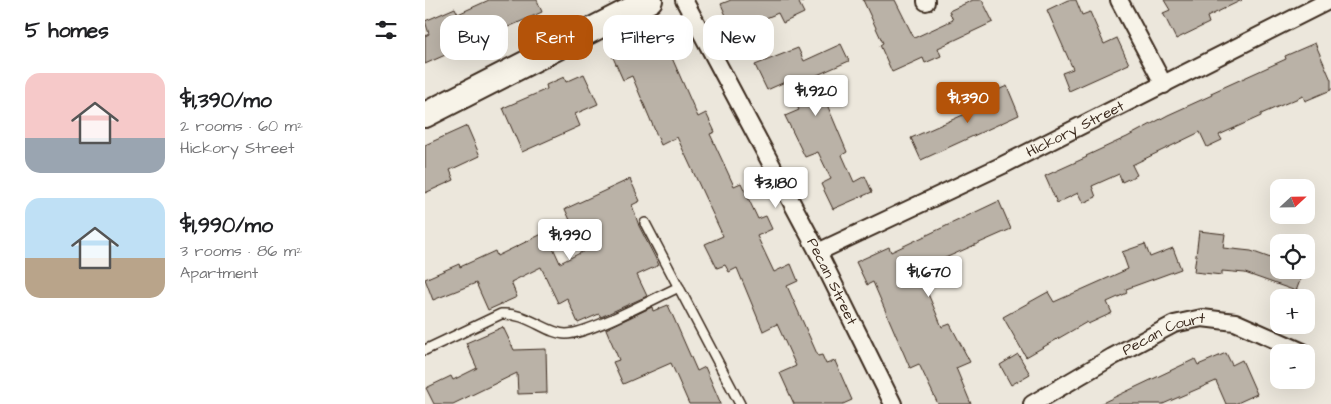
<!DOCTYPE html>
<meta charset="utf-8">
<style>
body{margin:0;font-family:"Architects Daughter",sans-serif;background:#f2f2f2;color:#202124;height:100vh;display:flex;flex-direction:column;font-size:19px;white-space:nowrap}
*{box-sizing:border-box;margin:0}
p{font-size:16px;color:#757577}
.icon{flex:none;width:28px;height:28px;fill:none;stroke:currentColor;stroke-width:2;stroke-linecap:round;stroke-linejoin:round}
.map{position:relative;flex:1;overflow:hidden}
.sheet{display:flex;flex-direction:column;background:#fff;width:425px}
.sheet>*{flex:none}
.top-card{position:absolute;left:15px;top:15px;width:475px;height:45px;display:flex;gap:10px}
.needle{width:32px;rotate:68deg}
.tools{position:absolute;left:845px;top:179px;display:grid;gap:10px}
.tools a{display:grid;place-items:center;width:45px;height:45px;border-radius:10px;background:#fff;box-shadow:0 5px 20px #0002;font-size:25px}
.price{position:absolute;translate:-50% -42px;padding:0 11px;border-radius:5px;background:#fff;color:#222;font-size:16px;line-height:32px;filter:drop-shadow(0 1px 2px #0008)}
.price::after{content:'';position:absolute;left:50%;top:30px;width:15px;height:11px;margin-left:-8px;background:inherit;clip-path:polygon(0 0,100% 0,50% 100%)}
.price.selected{background:#b45309;color:#fff}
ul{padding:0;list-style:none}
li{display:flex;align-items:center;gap:15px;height:125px;padding:0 25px}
li span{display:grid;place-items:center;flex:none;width:140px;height:100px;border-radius:15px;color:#555}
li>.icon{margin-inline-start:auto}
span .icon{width:60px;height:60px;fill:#fffc;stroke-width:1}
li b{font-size:21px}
h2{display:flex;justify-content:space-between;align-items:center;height:60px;padding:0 25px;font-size:21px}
.chip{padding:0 18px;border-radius:15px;background:#fff;box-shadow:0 5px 20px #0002;font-size:18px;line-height:45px}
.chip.selected{background:#b45309;color:#fff}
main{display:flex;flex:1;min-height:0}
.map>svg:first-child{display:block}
</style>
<main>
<section class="sheet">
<h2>5 homes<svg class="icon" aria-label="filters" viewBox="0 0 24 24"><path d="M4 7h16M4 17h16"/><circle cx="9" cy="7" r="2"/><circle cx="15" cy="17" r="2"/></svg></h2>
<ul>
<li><span style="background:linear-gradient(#f6c9c9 65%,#9aa5b1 0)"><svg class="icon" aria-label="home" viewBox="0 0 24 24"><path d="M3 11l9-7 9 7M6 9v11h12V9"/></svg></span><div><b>$1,390/mo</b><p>2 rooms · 60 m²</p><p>Hickory Street</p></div></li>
<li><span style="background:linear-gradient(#bfe0f5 60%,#b9a48a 0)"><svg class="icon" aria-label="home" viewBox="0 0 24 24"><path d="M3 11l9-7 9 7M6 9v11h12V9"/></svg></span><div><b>$1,990/mo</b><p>3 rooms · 86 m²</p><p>Apartment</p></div></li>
</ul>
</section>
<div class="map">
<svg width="906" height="404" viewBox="0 0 906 404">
<rect width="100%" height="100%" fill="#ece7dc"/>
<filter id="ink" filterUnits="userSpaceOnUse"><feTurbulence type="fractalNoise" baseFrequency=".02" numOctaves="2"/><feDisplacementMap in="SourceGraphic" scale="10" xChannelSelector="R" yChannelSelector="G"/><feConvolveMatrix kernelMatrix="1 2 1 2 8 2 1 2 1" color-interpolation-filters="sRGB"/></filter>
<g filter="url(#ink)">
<path fill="#bab2a7" stroke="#3b2a1e" d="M64,0h48l5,12 -117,52v-28l4,-2 -4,-13 30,-13 3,6z
M306,0h75l-7,3 5,10 -21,10 -5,-10 -45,19 -12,-28z
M438,0h32l19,38 39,-18 -4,-9 24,-11h9l11,22 -55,26 3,8 -16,7 -2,-5 -31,14 -12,-27 3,-2z
M643,0h8l6,15 8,-3 14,32 13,-6 12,26 -60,27 -7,-18 11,-4 -26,-59z
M739,0h78l-35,17 2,6 -33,16 -13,-26 7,-3z
M226,25l7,17 8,-3 8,19h-2l26,59 8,-4 9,19 -5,2 24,52 7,-3 17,36 8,-3 6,13 -15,7 17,36 17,-8 7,17 -11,5 31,70 4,-1 4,9 9,-3 17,39 -9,4h-49l-14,-31 16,-7 -19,-42 -14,7 -26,-63 -8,4 -4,-7 -8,3 -12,-24 18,-8 -46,-99 -16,8 -29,-69 -9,4 -16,-36z
M890,43l16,37v10l-26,11 -2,-5 -42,18v2l-42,19 3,5 -15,7 -7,-15 -68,33 5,10 -15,7 -3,-8 -27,12 4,11 -13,6 -5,-10 -21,10 -12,-27 42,-19 -1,-1 41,-19 41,-22 44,-20 -1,-2 75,-34 -1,-3z
M416,44l8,17 -34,15 32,76 -5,3 12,27 11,-6 7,16 -39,17 -12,-25 10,-5 -13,-27 -13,5 -20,-41 14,-6 -14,-28 -18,8 -12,-25 43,-17 6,13z
M159,74l14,30 -23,10 5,12 -58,26 -19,-44 44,-19 -1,-4 18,-8 2,5z
M582,86l12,29 -98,45 -10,-22 70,-31 -4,-8z
M42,126l13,30 -30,14 4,10 -29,13v-48z
M205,179l10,22 -8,4 7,21 20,39 -22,10 10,21 -44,20 -2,1 -2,-3 -21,9 -11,-25 -9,5 -17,-36 -30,15 6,15 -29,13 -12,-27 -43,17 -8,-21 34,-15 1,3 35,-16 2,5 49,-24 14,31 24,-12 -19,-42z
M574,201l12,28 -93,41 24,57 8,-3 20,38 -14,6 15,36h-33l-19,-40 -9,4 -37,-86 -6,3 -11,-23 33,-15 2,5z
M774,231l26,3 -2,14 28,3 28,10v9h25l-8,21 -51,-18 -23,-2v4l-28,-3z
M720,244l5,13 23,-9 8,21 -55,20 1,4 -20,9 5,11 -24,11 -1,-2 -61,35 -23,-40 45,-25 6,10 74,-33 -6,-17z
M243,305l29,66 8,-4 16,37h-32l-18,-41 -48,21 -10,-22 6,-2 -13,-31 46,-22 1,4z
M78,327l11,23 32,-1 1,44 -29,1 -1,-21 -64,31h-19l-8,-16 25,-12 2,4 24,-12 -11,-25z
M801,353l6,12 10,-5 15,34 -22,10h-9l-10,-23 -53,23h-63l95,-45 3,6z
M593,354l12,20 -19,11 -11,-20z"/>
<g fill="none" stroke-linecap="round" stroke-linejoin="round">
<defs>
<path id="lane" d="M220,223l95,181
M0,350l76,-36c26,-2 46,20 65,20 23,0 89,-36 113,-47"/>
<g id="street">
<path id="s1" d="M259,0l134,252 75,152"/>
<path d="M501,0v2"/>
<path d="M694,0l45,85"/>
<path id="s2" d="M393,252l185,-87 327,-165"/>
<path id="s3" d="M607,404l80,-47 62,-33 28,-6 33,4 68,30"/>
</g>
<path id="secondary" d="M0,115l225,-115"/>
</defs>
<use href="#lane" stroke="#3b2a1e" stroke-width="12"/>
<use href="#street" stroke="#3b2a1e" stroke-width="20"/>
<use href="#secondary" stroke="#3b2a1e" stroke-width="28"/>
<use href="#lane" stroke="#f7f3e8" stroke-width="9"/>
<use href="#street" stroke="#f7f3e8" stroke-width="16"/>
<use href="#secondary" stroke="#f7f3e8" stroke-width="24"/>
</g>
</g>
<g text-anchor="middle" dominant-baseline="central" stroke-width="5" stroke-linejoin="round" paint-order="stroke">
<g font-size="15" fill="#3b2a1e" stroke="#f7f3e8">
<text stroke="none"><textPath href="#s2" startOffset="285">Hickory Street</textPath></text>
<text stroke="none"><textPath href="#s1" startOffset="318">Pecan Street</textPath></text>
<text stroke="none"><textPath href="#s3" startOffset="150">Pecan Court</textPath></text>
</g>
</g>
</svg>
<div class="tools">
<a><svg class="needle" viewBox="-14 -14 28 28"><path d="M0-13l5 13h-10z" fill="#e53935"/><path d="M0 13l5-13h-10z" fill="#757577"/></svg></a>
<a><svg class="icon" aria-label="locate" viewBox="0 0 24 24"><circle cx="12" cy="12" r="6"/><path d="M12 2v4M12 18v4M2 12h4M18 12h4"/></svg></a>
<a>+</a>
<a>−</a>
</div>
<b class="price" style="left:391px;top:117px">$1,920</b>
<b class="price selected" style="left:543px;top:124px">$1,390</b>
<b class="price" style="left:351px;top:209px">$3,180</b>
<b class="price" style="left:145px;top:261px">$1,990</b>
<b class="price" style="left:504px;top:298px">$1,670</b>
<div class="top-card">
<a class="chip">Buy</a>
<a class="chip selected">Rent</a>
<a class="chip">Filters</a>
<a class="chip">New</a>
</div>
</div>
</main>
